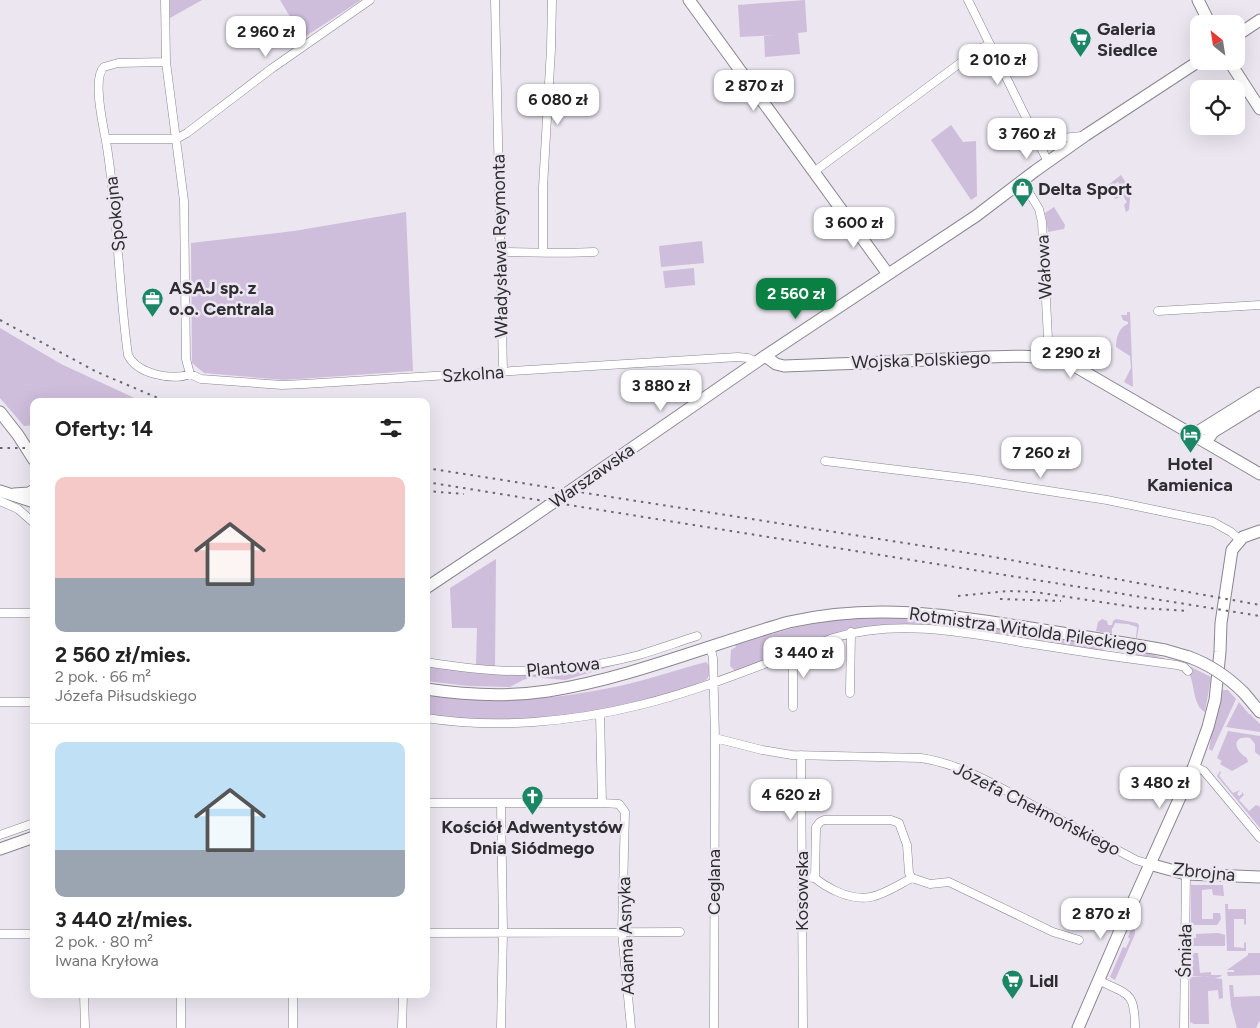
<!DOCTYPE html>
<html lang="pl">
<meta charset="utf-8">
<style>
body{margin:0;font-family:Figtree,sans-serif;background:#f2f2f2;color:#222;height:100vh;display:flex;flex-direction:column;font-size:19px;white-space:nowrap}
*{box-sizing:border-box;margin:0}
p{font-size:16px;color:#767676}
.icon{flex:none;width:28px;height:28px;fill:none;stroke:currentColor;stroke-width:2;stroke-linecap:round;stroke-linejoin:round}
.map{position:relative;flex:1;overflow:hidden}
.side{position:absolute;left:30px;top:398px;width:400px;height:600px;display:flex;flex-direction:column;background:#fff;border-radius:10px;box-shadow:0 5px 20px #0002}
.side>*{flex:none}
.needle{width:32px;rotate:330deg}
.fabs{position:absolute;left:1190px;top:15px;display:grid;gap:10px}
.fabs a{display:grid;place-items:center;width:55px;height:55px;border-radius:10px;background:#fff;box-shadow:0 5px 20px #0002;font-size:25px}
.price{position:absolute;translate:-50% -42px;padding:0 11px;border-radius:10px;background:#fff;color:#222;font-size:16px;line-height:32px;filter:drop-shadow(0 1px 2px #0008)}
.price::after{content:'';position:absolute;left:50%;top:30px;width:15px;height:11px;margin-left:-8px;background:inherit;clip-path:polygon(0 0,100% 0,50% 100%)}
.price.active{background:#0b8043;color:#fff}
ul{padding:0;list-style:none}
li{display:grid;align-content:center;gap:10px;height:265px;padding:0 25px}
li+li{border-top:1px solid #e0e0e0}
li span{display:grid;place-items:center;height:155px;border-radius:10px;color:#555}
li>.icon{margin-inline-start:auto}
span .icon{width:90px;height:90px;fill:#fffc;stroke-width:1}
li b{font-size:21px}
h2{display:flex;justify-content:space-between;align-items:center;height:60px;padding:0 25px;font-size:21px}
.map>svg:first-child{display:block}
</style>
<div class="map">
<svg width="1260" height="1028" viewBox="0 0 1260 1028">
<rect width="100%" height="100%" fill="#ebe6f0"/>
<path fill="#cebddb" d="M170,0h32l-32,18z
M280,0h81l-58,38z
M805,0l2,32 -9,1 2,21 -35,3 -1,-21 13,-1 -37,2 -2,-32z
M951,125l12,17 13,-1 1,55 -6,4 -40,-60z
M1121,175l13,20 -4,3 -1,12 -3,2 -2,-7 3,-3 -4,-6 -8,3 -6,-9 10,-7 -1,-1 -10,6 -1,-2z
M1054,207l11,18 -1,4 -16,3 -3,-19z
M406,212l7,159 -129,9 -80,-7 -12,-10 -1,-120 103,-12z
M702,241l2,22 -43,4 -2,-21z
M694,268l1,17 -30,3 -2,-17z
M1127,312h3l3,75 -9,-5 7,-14 -1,-12 -14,-9c0,-9 3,-20 12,-23v-2l-5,-2 -2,-5h6z
M0,328l61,36 80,37h-107v24l-10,1 -24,-28z
M496,559l-1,108 -19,-2 1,-37h-25l-2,-40z
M889,616l68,4 183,31 47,14 24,12 -6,35c-12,-6 -10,-27 -16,-39l2,-4 -56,-12v-5l-32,-5 -1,5c-83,-13 -168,-35 -252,-22l-115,41 -5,-5 1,-16 5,-3 -1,-2 58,-17 35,-7z
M1102,619l5,2 1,4h4l1,-4 3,-2 21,4 2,2 -2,13h-1l1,-11 -9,-3 -13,-1 -2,5h-1v6l-16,-3 2,-9z
M695,640l1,1 -131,39 -32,-3 -10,3 -13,7 -41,-1 -43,-5v-17l145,6z
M706,662c5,4 5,14 0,18 -58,23 -121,35 -184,39 -32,2 -64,0 -96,-3v-21c72,9 136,5 206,-12 25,-6 50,-15 74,-21z
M1222,690h6l8,9 -24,52 -3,-2 2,-11 -2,-2z
M1239,702l10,12h1l10,10v8l-34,-5z
M1228,731l32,5v20l-5,-4v-8l-5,-6c-18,-3 -17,12 -3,20l1,4 -16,9 -12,-7 2,-3 -5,-3z
M1220,771l1,1 -2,4 14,17 7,-3 -3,4 2,2 3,-2v-3l2,4 -5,5 10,11 7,-6 3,1 1,2v20l-43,-52z
M1191,885h32l1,11 -11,-1 -1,-6 -10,1v29h11v-6h7l1,6 -4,6h-26z
M1225,904h3v5h18v15l-2,1v-6h-10v28l10,1v-5l2,-1v9h-19z
M1135,920v14l-20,46 -5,-3 13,-30 3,1 4,-9 -2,-2z
M1218,933l7,2v11h-35v-8h6v-4z
M1191,953h7l2,20 11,-1v3h11l-2,2 -6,1 8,1 1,19 -4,1 -1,-9 -10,1 1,33h-15l-4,-2v-45l16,-1 5,2 -4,-2h-17z
M1248,953h12v22l-32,1 -1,-4h7v-2h-7l21,-15z
M1229,985h4l1,12 26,-1v24l-4,8h-19l-6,-22z"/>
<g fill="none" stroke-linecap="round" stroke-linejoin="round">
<defs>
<path id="street" d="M165,0l1,62 18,139 2,158 4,15
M495,0l8,372
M968,0l80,162
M166,62l-48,1 -14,4c-12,11 -1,58 2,74 12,71 12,143 22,214 9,19 44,26 62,19
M1028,121l34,17 20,-2
M106,139h70l11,-6 84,-64 99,-69
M815,171l164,-122 11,-5
M1022,181l17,28 3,13 7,136
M501,252c31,0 62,2 93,0
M543,252v-65l8,-138 1,-49
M1158,311l102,-6
M190,374l11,5 81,6 22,-1 434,-27 10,1 9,4
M825,461l147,18 135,21 106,22 18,10 9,8
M0,501l18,8 16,14
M0,613h34
M710,646l3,12 2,80 -1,290
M791,653l2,8v46
M426,662c30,5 61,9 92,9 39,0 83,-6 121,-16 20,-6 39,-13 58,-19
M850,693l1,-61
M0,702h34
M600,714l2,89 17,1 6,8 -3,120 9,96
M426,718c70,11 146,4 214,-13 66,-16 130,-44 193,-67 66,-20 135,-5 200,6 48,8 96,15 144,21l7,2 4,4
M715,738l47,12 30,5 129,3c40,6 77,28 113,48 34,18 68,36 102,54l13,4
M801,755l2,273
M1194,766l10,5 56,67
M426,803h176
M0,835l34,-12
M803,877l12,1 1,-51 4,-5 4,-2h67l8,3 8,22 2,28 3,5 18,6 19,-2 104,50 26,8
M815,878c8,7 14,10 23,14 32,14 46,0 74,-14
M426,933l254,-1
M0,934h34
M1098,980c31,15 37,12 37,48
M84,994l1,34
M181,994v34
M293,994v34
M402,1028l1,-34
M501,1028l2,-96 -2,-129
M1184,1028l2,-154"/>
<path id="secondary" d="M689,0l199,274
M1198,0l12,24
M1236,36l24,-16
M1229,61l31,48
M765,356l11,8 8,2c54,-2 108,-4 161,-7 38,-1 91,-8 126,5l189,110
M0,412l18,23 16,25
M1195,436l4,-5 61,-38
M1206,442l7,-10 47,-29
M580,484l185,-128 211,-140 59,-45 51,-36 113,-74
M0,491l34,11
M14,494l15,-1 5,-3
M426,588l96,-64
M426,689c40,6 82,8 122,2 82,-13 160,-46 241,-69 83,-19 158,-8 241,6 45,7 90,14 135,22l24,7
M1244,693l16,19
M0,849l34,-12
M1149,864l37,10 74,3
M1078,1028l41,-95 75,-167 14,-39 7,-27 5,-48 1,-29 11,-73 11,-13 17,-6"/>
</defs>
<use href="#street" stroke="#8b868f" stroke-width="9"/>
<use href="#secondary" stroke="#8b868f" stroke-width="13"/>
<use href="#street" stroke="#fff" stroke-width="8"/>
<use href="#secondary" stroke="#fff" stroke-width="11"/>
<path stroke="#6c696e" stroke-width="2" stroke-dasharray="2.5 5" stroke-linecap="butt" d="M0,320l97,52 68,29
M0,448h34
M426,468l568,89 266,48
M426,482l834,134
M426,491l38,3
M958,596l51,-5 26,1 105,16 49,3
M1000,599l61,2"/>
<defs>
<path id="secondary-bridge" d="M522,524l58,-40
M1189,657c22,8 38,19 55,36"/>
</defs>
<use href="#secondary-bridge" stroke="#8b868f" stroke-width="13" stroke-linecap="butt"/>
<use href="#secondary-bridge" stroke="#fff" stroke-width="11"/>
</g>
<defs>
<symbol id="supermarket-pin" viewBox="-11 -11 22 30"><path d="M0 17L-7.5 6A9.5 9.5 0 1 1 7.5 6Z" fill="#1a8664" stroke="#ebe6f0"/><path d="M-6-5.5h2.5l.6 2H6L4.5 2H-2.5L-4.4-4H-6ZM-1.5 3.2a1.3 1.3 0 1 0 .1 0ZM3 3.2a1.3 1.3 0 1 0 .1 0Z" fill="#fff"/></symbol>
<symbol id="shop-pin" viewBox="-11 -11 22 30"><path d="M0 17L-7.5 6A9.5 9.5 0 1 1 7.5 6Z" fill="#1a8664" stroke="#ebe6f0"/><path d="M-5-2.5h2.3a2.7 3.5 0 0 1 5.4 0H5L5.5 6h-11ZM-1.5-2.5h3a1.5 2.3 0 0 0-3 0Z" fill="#fff"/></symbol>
<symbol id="office-pin" viewBox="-11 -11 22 30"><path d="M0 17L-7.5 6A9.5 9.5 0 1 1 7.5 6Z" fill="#1a8664" stroke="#ebe6f0"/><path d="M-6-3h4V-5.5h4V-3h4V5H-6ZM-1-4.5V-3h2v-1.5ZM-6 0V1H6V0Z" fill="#fff"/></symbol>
<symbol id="hotel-pin" viewBox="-11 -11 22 30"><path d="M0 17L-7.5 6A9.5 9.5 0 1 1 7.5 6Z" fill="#1a8664" stroke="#ebe6f0"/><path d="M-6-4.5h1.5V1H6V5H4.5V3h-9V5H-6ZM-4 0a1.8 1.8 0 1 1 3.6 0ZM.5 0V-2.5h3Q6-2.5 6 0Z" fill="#fff"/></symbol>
<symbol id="church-pin" viewBox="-11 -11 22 30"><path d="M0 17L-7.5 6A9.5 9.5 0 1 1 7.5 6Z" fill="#1a8664" stroke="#ebe6f0"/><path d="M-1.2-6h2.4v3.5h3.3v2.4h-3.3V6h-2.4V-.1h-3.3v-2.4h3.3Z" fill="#fff"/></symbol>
</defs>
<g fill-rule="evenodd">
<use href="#supermarket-pin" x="1068" y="26" width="25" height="34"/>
<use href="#shop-pin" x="1010" y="176" width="25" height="34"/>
<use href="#office-pin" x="140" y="286" width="25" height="34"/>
<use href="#hotel-pin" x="1178" y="422" width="25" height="34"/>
<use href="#church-pin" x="520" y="784" width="25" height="34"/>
<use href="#supermarket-pin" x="1000" y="968" width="25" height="34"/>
</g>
<g text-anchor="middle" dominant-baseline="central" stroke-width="5" stroke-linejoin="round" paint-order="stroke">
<g font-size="18" font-weight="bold" fill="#2e2c30" stroke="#ebe6f0" text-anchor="start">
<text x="1097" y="29">Galeria<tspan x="1097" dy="21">Siedlce</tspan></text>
<text x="1038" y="189">Delta Sport</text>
<text x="169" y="288">ASAJ sp. z<tspan x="169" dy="21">o.o. Centrala</tspan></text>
<text x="1190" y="464" text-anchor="middle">Hotel<tspan x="1190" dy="21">Kamienica</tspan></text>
<text x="532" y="827" text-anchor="middle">Kościół Adwentystów<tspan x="532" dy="21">Dnia Siódmego</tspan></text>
<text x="1029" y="981">Lidl</text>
</g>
<g font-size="18" fill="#2e2c30" stroke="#ebe6f0">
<text transform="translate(115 214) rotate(-96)">Spokojna</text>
<text transform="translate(500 246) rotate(-91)">Władysława Reymonta</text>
<text transform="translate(1044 267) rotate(-93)">Wałowa</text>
<text transform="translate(921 360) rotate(-2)">Wojska Polskiego</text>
<text transform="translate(473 374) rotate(-4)">Szkolna</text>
<text transform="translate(592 476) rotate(-35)">Warszawska</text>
<text transform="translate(1028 630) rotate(8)">Rotmistrza Witolda Pileckiego</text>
<text transform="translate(563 667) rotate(-6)">Plantowa</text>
<text transform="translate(1037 809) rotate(27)">Józefa Chełmońskiego</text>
<text transform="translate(1204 872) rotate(6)">Zbrojna</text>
<text transform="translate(714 882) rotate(-90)">Ceglana</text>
<text transform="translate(802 891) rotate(-90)">Kosowska</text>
<text transform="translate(626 936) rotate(-92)">Adama Asnyka</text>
<text transform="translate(1185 951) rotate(-89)">Śmiała</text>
</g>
</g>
</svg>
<div class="fabs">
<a><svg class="needle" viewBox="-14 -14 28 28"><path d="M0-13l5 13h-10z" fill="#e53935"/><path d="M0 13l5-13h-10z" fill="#767676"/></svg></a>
<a><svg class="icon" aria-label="locate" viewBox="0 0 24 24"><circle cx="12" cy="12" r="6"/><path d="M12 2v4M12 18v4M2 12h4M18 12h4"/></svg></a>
</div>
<b class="price" style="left:266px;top:58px">2 960 zł</b>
<b class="price" style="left:998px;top:86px">2 010 zł</b>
<b class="price" style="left:754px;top:112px">2 870 zł</b>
<b class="price" style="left:558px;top:126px">6 080 zł</b>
<b class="price" style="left:1027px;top:160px">3 760 zł</b>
<b class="price" style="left:854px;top:249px">3 600 zł</b>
<b class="price active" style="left:796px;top:320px">2 560 zł</b>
<b class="price" style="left:1071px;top:379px">2 290 zł</b>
<b class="price" style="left:661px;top:412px">3 880 zł</b>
<b class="price" style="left:1041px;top:479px">7 260 zł</b>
<b class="price" style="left:804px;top:679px">3 440 zł</b>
<b class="price" style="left:1160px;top:809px">3 480 zł</b>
<b class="price" style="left:791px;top:821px">4 620 zł</b>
<b class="price" style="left:1101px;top:940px">2 870 zł</b>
<section class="side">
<h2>Oferty: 14<svg class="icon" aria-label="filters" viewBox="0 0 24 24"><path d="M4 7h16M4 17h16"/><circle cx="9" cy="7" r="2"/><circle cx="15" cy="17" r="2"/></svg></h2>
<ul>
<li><span style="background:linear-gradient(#f6c9c9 65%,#9aa5b1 0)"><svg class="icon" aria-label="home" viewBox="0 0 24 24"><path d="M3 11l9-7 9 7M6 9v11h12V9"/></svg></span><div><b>2 560 zł/mies.</b><p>2 pok. · 66 m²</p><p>Józefa Piłsudskiego</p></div></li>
<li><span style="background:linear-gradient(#bfe0f5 70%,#9aa5b1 0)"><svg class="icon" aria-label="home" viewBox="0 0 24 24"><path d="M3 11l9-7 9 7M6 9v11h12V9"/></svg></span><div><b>3 440 zł/mies.</b><p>2 pok. · 80 m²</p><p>Iwana Kryłowa</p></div></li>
</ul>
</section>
</div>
